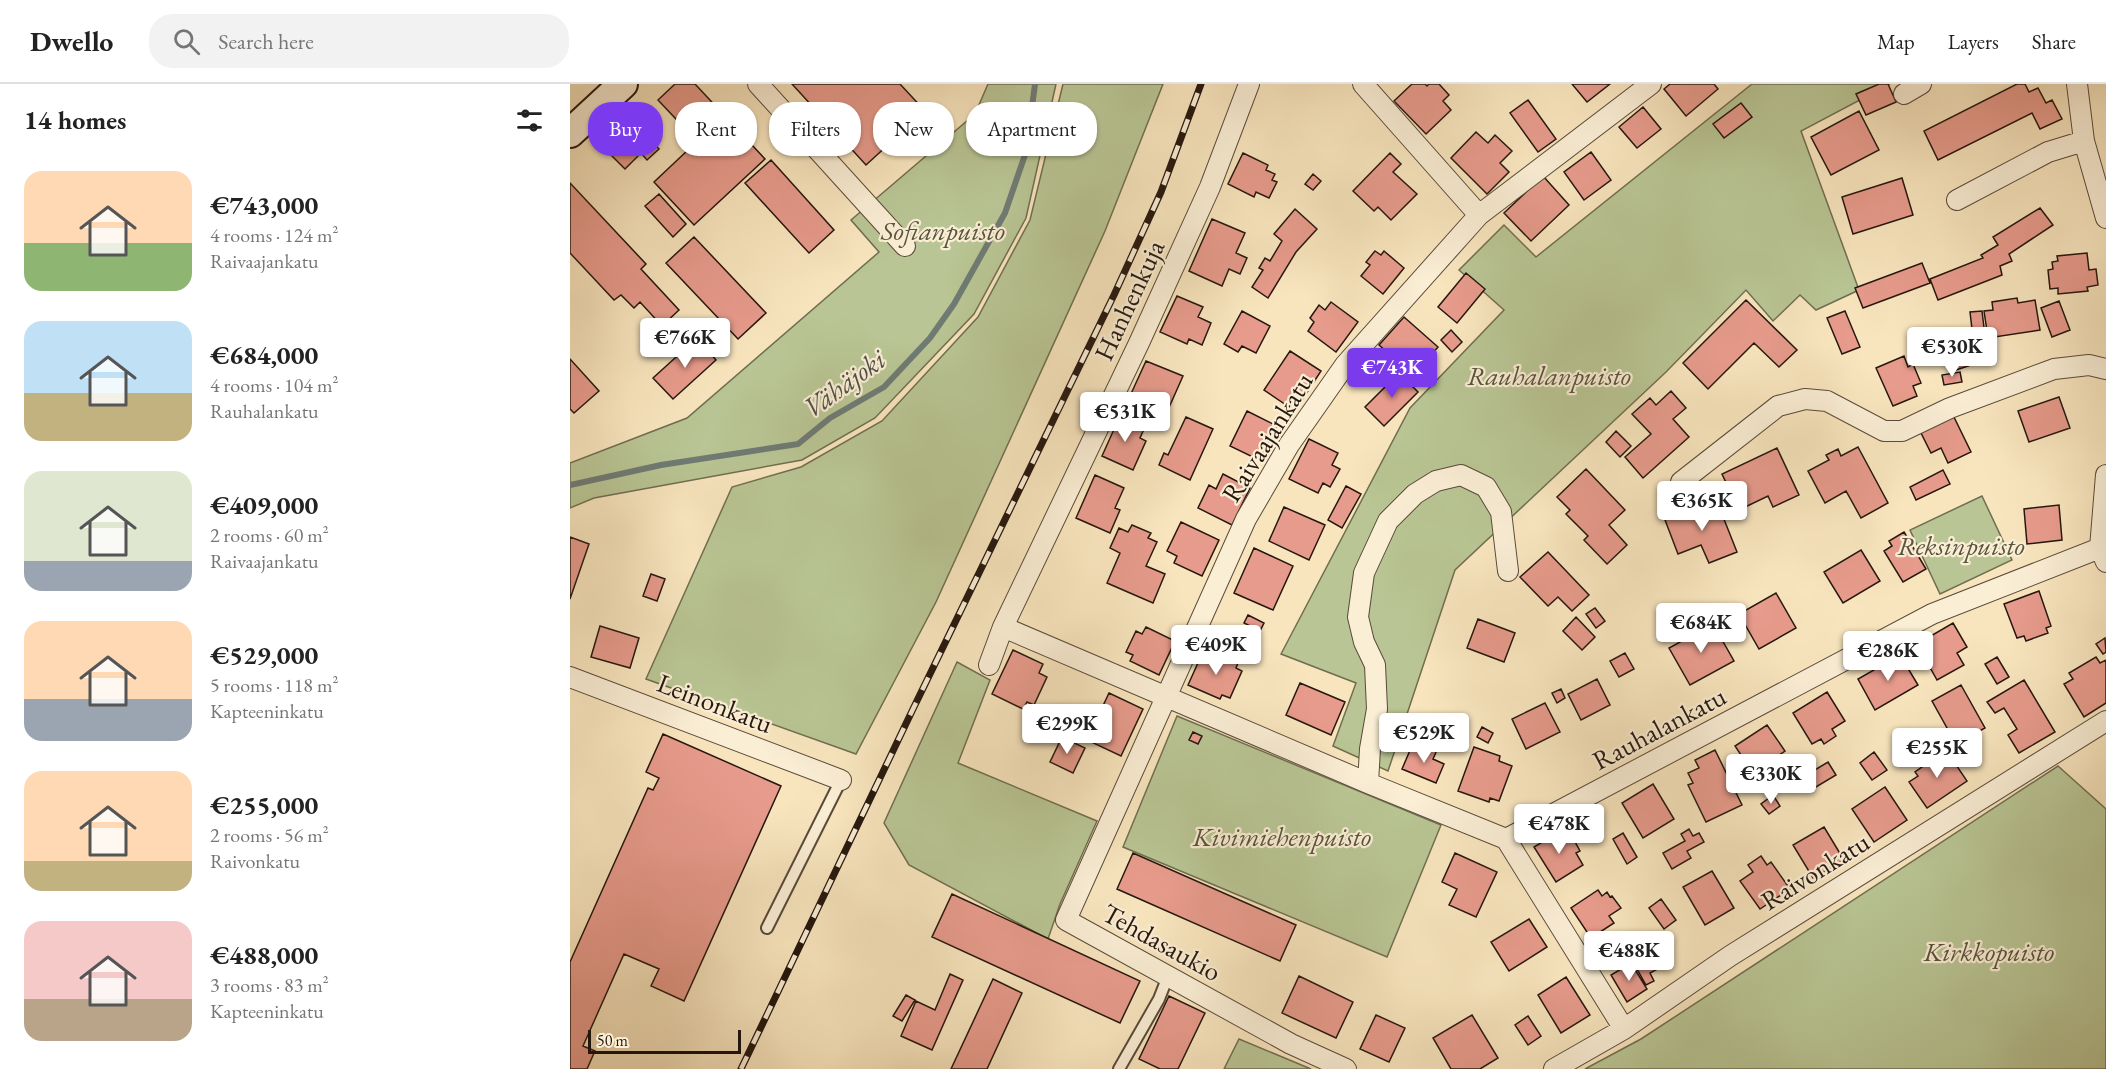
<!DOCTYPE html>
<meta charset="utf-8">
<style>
body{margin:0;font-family:"EB Garamond",serif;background:#f2f2f2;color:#222;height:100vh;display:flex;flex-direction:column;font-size:22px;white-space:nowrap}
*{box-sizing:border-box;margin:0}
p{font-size:20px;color:#767676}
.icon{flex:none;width:33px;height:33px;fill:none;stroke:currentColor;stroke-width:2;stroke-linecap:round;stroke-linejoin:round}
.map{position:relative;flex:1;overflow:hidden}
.sheet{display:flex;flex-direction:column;background:#fff;width:570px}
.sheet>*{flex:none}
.hud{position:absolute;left:18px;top:18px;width:570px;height:54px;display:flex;gap:12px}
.scale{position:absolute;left:18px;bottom:15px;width:153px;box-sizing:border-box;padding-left:6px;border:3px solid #26170e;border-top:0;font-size:16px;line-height:21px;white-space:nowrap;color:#26170e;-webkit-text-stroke:4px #faeed5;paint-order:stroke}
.price{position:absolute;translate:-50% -51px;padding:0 14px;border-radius:6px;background:#fff;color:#222;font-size:20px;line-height:39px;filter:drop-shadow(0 2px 3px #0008)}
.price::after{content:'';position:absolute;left:50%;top:36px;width:18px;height:14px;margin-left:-9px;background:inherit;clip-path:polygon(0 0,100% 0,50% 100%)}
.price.current{background:#7c3aed;color:#fff}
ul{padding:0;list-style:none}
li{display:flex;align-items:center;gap:18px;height:150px;padding:0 24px}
li span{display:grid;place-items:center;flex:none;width:168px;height:120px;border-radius:18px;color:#555}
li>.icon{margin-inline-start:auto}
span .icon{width:72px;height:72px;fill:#fffc;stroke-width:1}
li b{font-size:26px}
h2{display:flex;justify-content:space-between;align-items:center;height:72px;padding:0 24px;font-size:26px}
.tag{padding:0 21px;border-radius:24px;background:#fff;box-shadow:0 2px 4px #0004;font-size:21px;line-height:54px}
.tag.current{background:#7c3aed;color:#fff}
header{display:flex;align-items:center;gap:36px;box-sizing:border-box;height:84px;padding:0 30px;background:#fff;border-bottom:2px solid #e0e0e0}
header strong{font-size:28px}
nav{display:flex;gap:33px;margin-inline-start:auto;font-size:21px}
.search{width:420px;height:54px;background:#f2f2f2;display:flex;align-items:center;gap:15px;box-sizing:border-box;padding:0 21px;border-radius:24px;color:#767676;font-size:22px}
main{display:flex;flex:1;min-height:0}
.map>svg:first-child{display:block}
</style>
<header>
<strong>Dwello</strong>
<div class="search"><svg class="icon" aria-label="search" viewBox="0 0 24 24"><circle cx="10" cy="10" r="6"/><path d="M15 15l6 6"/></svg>Search here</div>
<nav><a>Map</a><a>Layers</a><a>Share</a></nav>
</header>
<main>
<section class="sheet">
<h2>14 homes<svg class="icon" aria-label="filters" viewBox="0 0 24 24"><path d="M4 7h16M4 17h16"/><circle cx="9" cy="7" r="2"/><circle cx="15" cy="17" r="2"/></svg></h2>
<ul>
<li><span style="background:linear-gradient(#ffd9b3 60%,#8fb573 0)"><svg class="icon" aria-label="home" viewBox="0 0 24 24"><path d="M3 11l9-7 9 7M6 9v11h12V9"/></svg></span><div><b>€743,000</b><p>4 rooms · 124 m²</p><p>Raivaajankatu</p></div></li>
<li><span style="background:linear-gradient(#bfe0f5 60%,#c2b280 0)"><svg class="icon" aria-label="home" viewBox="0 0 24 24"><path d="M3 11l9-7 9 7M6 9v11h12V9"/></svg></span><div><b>€684,000</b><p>4 rooms · 104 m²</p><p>Rauhalankatu</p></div></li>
<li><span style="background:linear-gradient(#dfe7d0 75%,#9aa5b1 0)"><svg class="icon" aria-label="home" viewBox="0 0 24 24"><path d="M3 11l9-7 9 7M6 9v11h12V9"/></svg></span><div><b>€409,000</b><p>2 rooms · 60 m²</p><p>Raivaajankatu</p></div></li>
<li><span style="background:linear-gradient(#ffd9b3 65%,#9aa5b1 0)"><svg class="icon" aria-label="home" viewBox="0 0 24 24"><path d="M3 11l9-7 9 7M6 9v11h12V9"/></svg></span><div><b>€529,000</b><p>5 rooms · 118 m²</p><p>Kapteeninkatu</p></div></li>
<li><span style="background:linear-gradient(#ffd9b3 75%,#c2b280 0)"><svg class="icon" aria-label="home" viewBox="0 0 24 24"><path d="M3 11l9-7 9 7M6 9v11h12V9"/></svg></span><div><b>€255,000</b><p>2 rooms · 56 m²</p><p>Raivonkatu</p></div></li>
<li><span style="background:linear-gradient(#f6c9c9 65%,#b9a48a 0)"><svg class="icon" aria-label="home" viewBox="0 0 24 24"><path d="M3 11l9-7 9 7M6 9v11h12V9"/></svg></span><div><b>€488,000</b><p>3 rooms · 83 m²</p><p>Kapteeninkatu</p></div></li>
</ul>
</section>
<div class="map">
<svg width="1536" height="985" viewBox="0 0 1536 985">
<rect width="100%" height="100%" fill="#f8e5be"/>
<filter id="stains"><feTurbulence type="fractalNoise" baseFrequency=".00333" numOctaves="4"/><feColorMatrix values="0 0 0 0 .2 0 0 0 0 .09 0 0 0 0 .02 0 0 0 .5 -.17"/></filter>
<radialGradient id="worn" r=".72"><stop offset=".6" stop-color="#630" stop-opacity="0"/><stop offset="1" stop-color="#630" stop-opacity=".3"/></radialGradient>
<path fill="#b9c594" stroke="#706e51" stroke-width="1.5" d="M418,0h68l-30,134 -52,96 -99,104 -73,42 -208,38 -24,10v-45l117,-45 192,-166 -28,-32 124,-106z
M493,0h100l-58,147 -169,371 -80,152 -210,-75 86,-192 69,-20 81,-46 96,-104 52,-97z
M1182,0h138l-89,47 58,159 -43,20 -16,-15 -27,26 -27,-31 -80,82 -211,198 -67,201 -55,-25 23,-63 -75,-29 129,-246 94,-98 -45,-40 45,-45 32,32z
M1412,412l30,64 -72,34 -30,-64z
M387,578l33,18 -32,83 139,58 -37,83 -12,35 -139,-74 -25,-42z
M607,632l264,109 -54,132 -264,-110z
M1488,682l48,43v260h-521l56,-30z
M669,955l72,30h-87z"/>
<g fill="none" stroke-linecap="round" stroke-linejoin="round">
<path stroke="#6f7b74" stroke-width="6" d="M0,401l91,-20 137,-21 32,-26 54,-31 46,-49 24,-34 51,-91 21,-61 9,-68"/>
</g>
<path fill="#e79b8c" stroke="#26170e" stroke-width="1.5" d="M105,0h20l70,75 -71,66 -40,-43 35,-33 -5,-5 8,-8 -34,-36z
M222,0h108l25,27 -59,54z
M842,0h13l2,2 2,-2h10l10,11 -6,6 8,9 -25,24 -32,-33z
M1002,0h38l-23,18z
M1100,0h44l4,5 -32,27 -22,-27z
M1309,0h9l8,18 -30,13 -10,-21z
M1447,0h8l4,8 9,-4 8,15 6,-3 10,19 -22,10 -8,-16 -94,47 -14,-29z
M958,16l28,39 -18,13 -28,-39z
M1171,19l11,14 -28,21 -11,-14z
M1073,23l18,22 -24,19 -18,-21z
M1289,27l20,39 -48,25 -20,-38z
M69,28l21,21 -8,8 7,8 -12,11 -6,-7 -16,16 -22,-22z
M906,48l12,11 7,-8 17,16 -12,12 9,9 -22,22 -36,-36z
M1021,68l20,28 -27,20 -20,-28z
M673,69l25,12 -2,5 9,4 -3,6 5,2 -8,16 -13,-6 -2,5 -26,-13z
M820,69l11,11 -8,8 24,22 -26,26 -13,-13 -4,4 -21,-20z
M201,76l63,70 -25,23 -64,-70z
M743,90l8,7 -8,9 -8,-6z
M973,92l26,29 -38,36 -27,-28z
M1332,94l11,37 -60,19 -11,-37z
M0,99l76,81 -5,5 38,41 -17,16 -22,-24 -6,6 -13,-13 -7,5 -44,-47z
M89,110l27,30 -13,13 -28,-31z
M1470,124l13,17 -44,29 3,7 -12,5 2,9 -64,25 -8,-21 53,-21 -2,-3 17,-10 -5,-8z
M725,125l22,20 -21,23 -28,46 -16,-11 11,-17 -4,-2 6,-10 5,3 12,-20 -8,-7z
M642,135l33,14 -9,20 11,5 -7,16 -11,-5 -7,17 -33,-15z
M124,153l72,76 -28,26 -72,-76z
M805,167l6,4 3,-4 20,17 -21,26 -22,-18 9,-11 -4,-3z
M1517,169l2,17 7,-1 2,16 -11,2 1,4 -30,3v-6l-8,1 -2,-19 5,-1 -1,-7 6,-1 -1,-5z
M1352,179l8,20 -67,25 -8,-20z
M896,189l19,16 -28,34 -19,-16z
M607,212l26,11 -5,10 13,6 -9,22 -13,-6 -2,5 -27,-12z
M1447,214l1,5 17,-3 5,30 -52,8 -4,-27 9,-1 -1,-8z
M1176,216l51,50 -18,17 -25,-24 -46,46 -25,-26z
M1489,217l11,29 -18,7 -11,-29z
M761,218l27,20 -22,30 -28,-21 6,-9 -4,-4 9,-13 6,5z
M672,227l28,15 -14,27 -14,-7 -4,6 -14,-8z
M1275,227l15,36 -18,7 -15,-36z
M1412,227l3,25 -12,2 -3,-26z
M834,233l34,30 -25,28 -34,-30z
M881,246l11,12 -10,10 -11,-12z
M127,254l19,22 -43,39 -20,-21z
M1396,266l5,15 -18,6 -5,-15z
M720,267l31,20 -24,37 -6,-5 -2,4 -25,-17z
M1334,272l4,11 5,-3 8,19 -8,3 4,10 -24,10 -17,-38z
M0,275l29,32 -25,22 -4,-4z
M576,277l37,15 -16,36 -37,-16z
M1390,288l2,10 -18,3 -2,-10z
M829,289l19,19 -34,34 -19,-19z
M1101,307l15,17 -13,11 16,18 -46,41 -18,-21 26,-23 -19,-20 18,-16 6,7z
M1489,313l11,31 -41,14 -11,-31z
M677,327l30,15 -18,34 -29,-14z
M1381,327l20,41 -23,11 -7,-15 -10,5 -13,-26z
M550,332l25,11 -5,11 6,3 -13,29 -31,-14z
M616,333l27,12 -23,51 -31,-15 5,-12 4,2z
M1046,347l15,15 -11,11 -14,-15z
M739,355l29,14 -6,12 8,4 -10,18 -7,-4 -5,10 -29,-14z
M1288,363l30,56 -27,15 -15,-27 -21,12 -17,-32 21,-11 -3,-5 12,-6 3,7z
M1207,364l22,47 -26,12 -5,-11 -29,14 -17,-36z
M1016,385l39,41 -16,15 18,20 -20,19 -23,-24 4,-4 -22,-22 4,-4 -13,-13z
M1373,386l7,14 -34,16 -6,-13z
M653,390l27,14 -18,37 -34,-17 11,-23 7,4z
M525,391l29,13 -9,20 5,2 -10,23 -34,-15z
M776,402l15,8 -19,34 -14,-8z
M1146,415l21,53 -28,11 -8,-18 -23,9 -13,-34z
M1489,421l3,35 -35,4 -3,-35z
M714,423l41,18 -16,35 -40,-19z
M611,438l38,18 -17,36 -28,-13 3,-7 -10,-5z
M562,441l19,8 -3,5 9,4 -11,24 19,8 -12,29 -46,-20 13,-30 -10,-5 9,-20 9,4z
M1334,448l22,37 -23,13 -19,-31 8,-5 -3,-5z
M0,453l19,7 -19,55z
M684,464l39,18 -20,44 -39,-17z
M1291,466l19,31 -37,22 -19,-31z
M978,468l41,43 -17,16 -14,-14 -10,9 -28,-29z
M81,490l14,5 -8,22 -14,-5z
M1469,507l12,35 -5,2 2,5 -22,8 -2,-5 -7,2 -13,-34z
M1206,509l20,35 -37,21 -20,-35z
M1025,524l10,13 -9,7 -10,-14z
M678,531l16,8 -4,8 -16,-8z
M1006,533l19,20 -13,13 -19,-19z
M908,535l37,14 -11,29 -37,-14z
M1383,539l14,24 -10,6 7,12 -27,15 -20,-36z
M1143,540l21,37 -44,24 -21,-37z
M30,542l39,12 -9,30 -39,-11z
M576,543l29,14 -16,34 -29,-14 3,-6 -7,-3 10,-21 6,3z
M1535,554l1,14 -3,2 -7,-10z
M443,566l30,14 -4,9 8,4 -13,28 -7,-3 -4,7 -31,-15z
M641,567l27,12 -2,5 6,3 -12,27 -8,-3 -2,4 -32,-14 14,-31 7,2z
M1055,569l9,16 -15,8 -9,-16z
M1330,571l18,30 -43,25 -17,-31z
M1427,573l12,20 -12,7 -12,-20z
M1526,573l4,6 6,-3v43l-22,14 -20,-33 9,-5 -4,-6z
M1027,595l13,26 -29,15 -13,-26z
M1454,596l31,52 -36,21 -11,-18 9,-6 -13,-21 -9,5 -8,-11z
M730,599l45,19 -14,33 -45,-20z
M1391,601l24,43 -29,16 -24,-43z
M991,605l4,9 -8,5 -5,-10z
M1257,608l18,29 -13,8 4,7 -12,8 -3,-5 -9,5 -19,-31z
M539,609l34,16 -22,47 -34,-16z
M975,619l15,29 -34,17 -14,-30z
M1197,641l18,26 -32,22 -18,-27z
M912,643l11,6 -5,10 -11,-6z
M623,648l9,4 -4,8 -9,-4z
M93,650l118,52 -97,215 -33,-15 8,-17 -35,-15 -41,92 12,5 -8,18h-17v-107l78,-174 5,2 6,-12 -13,-6z
M492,653l23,11 -12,25 -23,-11z
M854,661l13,5 -4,9 11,5 -8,19 -34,-14 9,-21 10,5z
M904,663l26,9 -1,5 13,5 -13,35 -9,-3 -1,4 -31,-11z
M1145,666l27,55 -36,17 -18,-37 5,-2 -5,-10 11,-5 -4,-8z
M1376,666l21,31 -40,27 -18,-26 9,-6 -3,-4z
M1304,668l13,18 -15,10 -12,-17z
M1258,678l8,13 -25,15 -8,-13z
M1083,700l21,35 -31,19 -21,-35z
M1315,703l22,33 -33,22 -22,-33z
M1203,711l7,11 -11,8 -8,-10z
M1254,743l20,33 -31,18 -20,-33z
M1119,745l4,7 6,-3 5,9 -17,9 4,7 -19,11 -9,-16 22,-12 -4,-7z
M992,746l8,12 4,-2 6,11 -4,2 7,12 -27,17 -22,-35z
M1053,749l14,24 -10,7 -14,-25z
M563,769l163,72 -16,36 -163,-72z
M885,769l42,19 -21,45 -27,-12 8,-16 -15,-7z
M1191,772l6,9 4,-3 19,27 -30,20 -20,-28 13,-9 -5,-7z
M1142,787l22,37 -29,17 -22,-38z
M1028,806l4,6 5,-4 3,5 2,-1 9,12 -12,8 5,7 -23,15 -20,-30z
M382,810l188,87 -20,42 -188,-86z
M1091,815l15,21 -12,9 -15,-21z
M959,835l18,28 -38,24 -18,-29z
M1084,865l9,17 -13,7 4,8 -8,4 -14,-25z
M1061,879l16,26 -20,13 -16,-27z
M380,890l13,6 -31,70 -31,-14 15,-35 19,9z
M729,892l54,26 -17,36 -54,-25z
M996,893l24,38 -29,18 -23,-38z
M423,895l29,14 -35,76h-36z
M336,911l9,5 -13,21 -9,-5z
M599,912l36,17 -27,56h-18l-21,-10z
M806,931l29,13 -16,34 -29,-13z
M902,931l26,43 -18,11h-29l-18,-31z
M958,932l13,20 -13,9 -13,-20z"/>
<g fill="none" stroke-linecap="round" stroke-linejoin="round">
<defs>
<path id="lane" d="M197,844l74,-148
M549,985l40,-70 9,-23"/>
<path id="street" d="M188,0l147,162
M793,0l116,131
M1507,0l7,57 22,77
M1334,10l17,-10
M1387,116l91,-48 36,-11
M1536,391l-6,73 6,14
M1111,398l97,-76 27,-7 22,2 57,30h18l48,-23 104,-39 35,-4 17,4
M433,543l365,156 138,56 118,190
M419,581l14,-38 136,-284 71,-156 39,-103
M0,593l271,103
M798,699l2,-34 7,-40 -2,-44 -11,-23 -6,-25 6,-44 24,-52 27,-27 21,-13 25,-6 25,12 15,25 7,59
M936,755l426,-225 168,-66
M776,985l-55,-25 -225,-124 180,-401 43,-74 56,-80 134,-150 172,-131
M984,985l70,-40 106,-73 376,-235"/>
<path id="secondary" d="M0,49l53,-49"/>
</defs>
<use href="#lane" stroke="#5a4a3a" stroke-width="14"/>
<use href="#street" stroke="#5a4a3a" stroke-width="22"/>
<use href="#secondary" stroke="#26170e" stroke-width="32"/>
<use href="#lane" stroke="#faeed5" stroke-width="10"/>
<use href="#street" stroke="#faeed5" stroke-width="20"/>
<use href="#secondary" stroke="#faeed5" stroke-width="28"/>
<defs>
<path id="rail" d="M171,985l172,-360 201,-414 47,-103 40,-108"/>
</defs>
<use href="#rail" stroke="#26170e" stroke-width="7"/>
<use href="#rail" stroke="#faeed5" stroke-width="4.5" stroke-dasharray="14" stroke-linecap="butt"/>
</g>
<g text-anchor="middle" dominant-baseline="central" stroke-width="4.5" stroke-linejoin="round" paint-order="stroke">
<g font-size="27" font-style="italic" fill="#59543d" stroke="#faeed5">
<text x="373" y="146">Sofianpuisto</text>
<text x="979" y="291">Rauhalanpuisto</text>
<text x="1391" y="461">Reksinpuisto</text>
<text x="712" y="752">Kivimiehenpuisto</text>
<text x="1419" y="867">Kirkkopuisto</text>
</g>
<g font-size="27" fill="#26170e" stroke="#faeed5">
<text transform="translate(559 216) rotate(-65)">Hanhenkuja</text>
<text transform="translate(697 353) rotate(-58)">Raivaajankatu</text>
<text transform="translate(145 619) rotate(21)">Leinonkatu</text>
<text transform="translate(1089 644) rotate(-28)">Rauhalankatu</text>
<text transform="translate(1245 787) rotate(-32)">Raivonkatu</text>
<text transform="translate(592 858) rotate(29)">Tehdasaukio</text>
</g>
<g font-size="28" font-style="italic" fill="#50514a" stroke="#faeed5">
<text transform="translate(274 299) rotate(-36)">Vähäjoki</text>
</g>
</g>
<rect width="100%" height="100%" filter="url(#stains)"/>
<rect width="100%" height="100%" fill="url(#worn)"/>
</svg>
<div class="scale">50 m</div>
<b class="price" style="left:115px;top:285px">€766K</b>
<b class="price" style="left:1382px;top:294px">€530K</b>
<b class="price current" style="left:822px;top:315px">€743K</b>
<b class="price" style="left:555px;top:359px">€531K</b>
<b class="price" style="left:1132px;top:448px">€365K</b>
<b class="price" style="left:1131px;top:570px">€684K</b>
<b class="price" style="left:646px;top:592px">€409K</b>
<b class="price" style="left:1318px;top:598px">€286K</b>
<b class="price" style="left:497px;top:671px">€299K</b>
<b class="price" style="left:854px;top:680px">€529K</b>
<b class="price" style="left:1367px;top:695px">€255K</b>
<b class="price" style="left:1201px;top:721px">€330K</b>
<b class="price" style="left:989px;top:771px">€478K</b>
<b class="price" style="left:1059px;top:898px">€488K</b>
<div class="hud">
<a class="tag current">Buy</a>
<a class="tag">Rent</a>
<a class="tag">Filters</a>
<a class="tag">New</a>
<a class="tag">Apartment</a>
</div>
</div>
</main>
